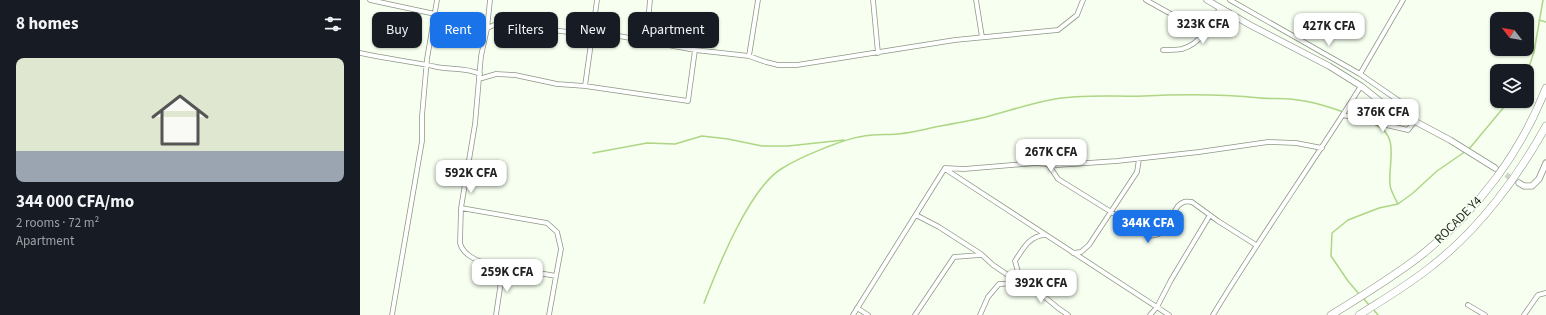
<!DOCTYPE html>
<meta charset="utf-8">
<style>
body{margin:0;font-family:"Source Sans 3",sans-serif;background:#20242c;color:#f1f3f6;height:100vh;display:flex;flex-direction:column;font-size:15px;white-space:nowrap}
*{box-sizing:border-box;margin:0}
p{font-size:13px;color:#9ea1a6}
.icon{flex:none;width:22px;height:22px;fill:none;stroke:currentColor;stroke-width:2;stroke-linecap:round;stroke-linejoin:round}
.map{position:relative;flex:1;overflow:hidden}
.panel{display:flex;flex-direction:column;background:#171b24;width:360px}
.panel>*{flex:none}
.top-card{position:absolute;left:12px;top:12px;width:380px;height:36px;display:flex;gap:8px}
.needle{width:26px;rotate:301deg}
.controls{position:absolute;left:1130px;top:12px;display:grid;gap:8px}
.controls a{display:grid;place-items:center;width:44px;height:44px;border-radius:8px;background:#171b24;box-shadow:0 1px 3px #0004;font-size:20px}
.price{position:absolute;translate:-50% -34px;padding:0 9px;border-radius:8px;background:#fff;color:#222;font-size:13px;line-height:26px;filter:drop-shadow(0 1px 2px #0008)}
.price::after{content:'';position:absolute;left:50%;top:24px;width:12px;height:9px;margin-left:-6px;background:inherit;clip-path:polygon(0 0,100% 0,50% 100%)}
.price.selected{background:#1a73e8;color:#fff}
ul{padding:0;list-style:none}
li{display:grid;align-content:center;gap:8px;height:212px;padding:0 16px}
li+li{border-top:1px solid #363941}
li span{display:grid;place-items:center;height:124px;border-radius:8px;color:#555}
li>.icon{margin-inline-start:auto}
span .icon{width:72px;height:72px;fill:#fffc;stroke-width:1}
li b{font-size:17px}
h2{display:flex;justify-content:space-between;align-items:center;height:48px;padding:0 16px;font-size:17px}
.pill{padding:0 14px;border-radius:8px;background:#171b24;box-shadow:0 1px 3px #0004;font-size:14px;line-height:36px}
.pill.selected{background:#1a73e8;color:#fff}
main{display:flex;flex:1;min-height:0}
.map>svg:first-child{display:block}
</style>
<main>
<section class="panel">
<h2>8 homes<svg class="icon" aria-label="filters" viewBox="0 0 24 24"><path d="M4 7h16M4 17h16"/><circle cx="9" cy="7" r="2"/><circle cx="15" cy="17" r="2"/></svg></h2>
<ul>
<li><span style="background:linear-gradient(#dfe7d0 75%,#9aa5b1 0)"><svg class="icon" aria-label="home" viewBox="0 0 24 24"><path d="M3 11l9-7 9 7M6 9v11h12V9"/></svg></span><div><b>344 000 CFA/mo</b><p>2 rooms · 72 m²</p><p>Apartment</p></div></li>
</ul>
</section>
<div class="map">
<svg width="1186" height="315" viewBox="0 0 1186 315">
<rect width="100%" height="100%" fill="#f6fff0"/>
<g fill="none" stroke-linecap="round" stroke-linejoin="round">
<path stroke="#aed685" stroke-width="1.5" d="M1179,20l7,2
M1167,73l7,-21 9,-52
M1016,125c24,11 12,38 14,59 0,6 5,14 8,20
M1109,149l40,-48
M233,153l54,-10 28,1 27,-8 26,3 34,7h26l56,-6
M999,294l-11,-13 -17,-25 1,-23 16,-13 31,-12 19,-4 15,-11 24,-22 29,-20
M1003,298l7,8
M344,303c14,-36 45,-114 77,-134 19,-12 62,-30 83,-33 11,-2 23,-1 34,-2 12,-1 25,-4 37,-7 17,-3 34,-6 51,-10 23,-6 45,-14 69,-18 29,-5 60,-2 89,-3 39,-2 77,-2 116,2 10,1 20,0 30,1 23,2 43,9 64,17
M1013,309l5,6"/>
<path stroke="#cdd5c8" stroke-width="5.5" stroke-dasharray="5.5 3" stroke-linecap="butt" d="M1139,170l16,11"/>
<defs>
<path id="street" d="M10,0l65,14 52,8
M130,0l-3,29 -6,27 -6,68 -14,84 -1,35c3,12 16,17 27,21l69,12 -7,39
M513,0l5,53
M616,0l6,37
M786,0l59,33
M870,0l130,74 43,-74
M127,28l12,-5 69,9 24,-1 103,19 54,6 17,6 12,3h19l158,-25 103,-10 19,-15 6,-15
M286,42l4,-17 -2,-3 2,-22
M803,50c6,0 13,0 19,-1 19,-5 30,-26 38,-41
M0,53c25,6 51,8 77,14 15,3 29,0 43,7
M389,56l9,-56
M1000,74l45,31 1,5 -6,9
M119,79l17,-5 19,1 42,9 28,2 103,15 7,-51
M225,86l12,-86
M983,115l65,15 6,-8
M688,164l10,15 92,57 9,-2 19,-28c5,-5 8,-5 14,-4l26,19 38,24
M585,169l224,146
M101,208l86,15 10,9 4,17 -5,27
M556,215l23,12 42,27 12,11 37,25 16,8 12,10 10,7
M713,253l8,-1 8,-7 48,-73 2,-13
M1108,305l17,10
M497,308l11,7
M32,315l30,-174v-25l5,-57 10,-59
M136,315l7,-47
M493,315l92,-147 19,1 72,-6 22,2 59,-4 82,-9 69,-10 28,1 26,5
M555,315l39,-58 26,-2
M620,315l8,-18 11,-13 22,-1 -6,-22c8,-12 14,-25 30,-26
M790,315l7,-8 14,-27 39,-65
M853,315c47,-78 100,-152 148,-229
M1164,315l14,-20 8,-2"/>
<path id="secondary" d="M847,0l43,25 79,41 32,20 25,20 64,34 45,28
M1159,183l5,3h8l7,-7 7,-16"/>
<path id="highway" d="M971,315c31,-19 64,-39 93,-62 54,-43 97,-101 122,-165
M999,315c25,-16 51,-31 74,-50 46,-36 85,-88 113,-139"/>
</defs>
<use href="#street" stroke="#8e9786" stroke-width="5.5"/>
<use href="#secondary" stroke="#8e9786" stroke-width="7"/>
<use href="#highway" stroke="#8e9786" stroke-width="8"/>
<use href="#street" stroke="#fff" stroke-width="4"/>
<use href="#secondary" stroke="#fff" stroke-width="5.5"/>
<use href="#highway" stroke="#fff" stroke-width="7"/>
</g>
<g text-anchor="middle" dominant-baseline="central" stroke-width="3" stroke-linejoin="round" paint-order="stroke">
<g font-size="13" fill="#292d26" stroke="#f6fff0">
<text transform="translate(1098 220) rotate(-45)">ROCADE Y4</text>
</g>
</g>
</svg>
<div class="controls">
<a><svg class="needle" viewBox="-14 -14 28 28"><path d="M0-13l5 13h-10z" fill="#e53935"/><path d="M0 13l5-13h-10z" fill="#9ea1a6"/></svg></a>
<a><svg class="icon" aria-label="layers" viewBox="0 0 24 24"><path d="M12 4l9 5-9 5-9-5zM3 14l9 5 9-5"/></svg></a>
</div>
<b class="price" style="left:843px;top:45px">323K CFA</b>
<b class="price" style="left:969px;top:47px">427K CFA</b>
<b class="price" style="left:1023px;top:133px">376K CFA</b>
<b class="price" style="left:691px;top:173px">267K CFA</b>
<b class="price" style="left:111px;top:194px">592K CFA</b>
<b class="price selected" style="left:788px;top:244px">344K CFA</b>
<b class="price" style="left:147px;top:293px">259K CFA</b>
<b class="price" style="left:681px;top:304px">392K CFA</b>
<div class="top-card">
<a class="pill">Buy</a>
<a class="pill selected">Rent</a>
<a class="pill">Filters</a>
<a class="pill">New</a>
<a class="pill">Apartment</a>
</div>
</div>
</main>
